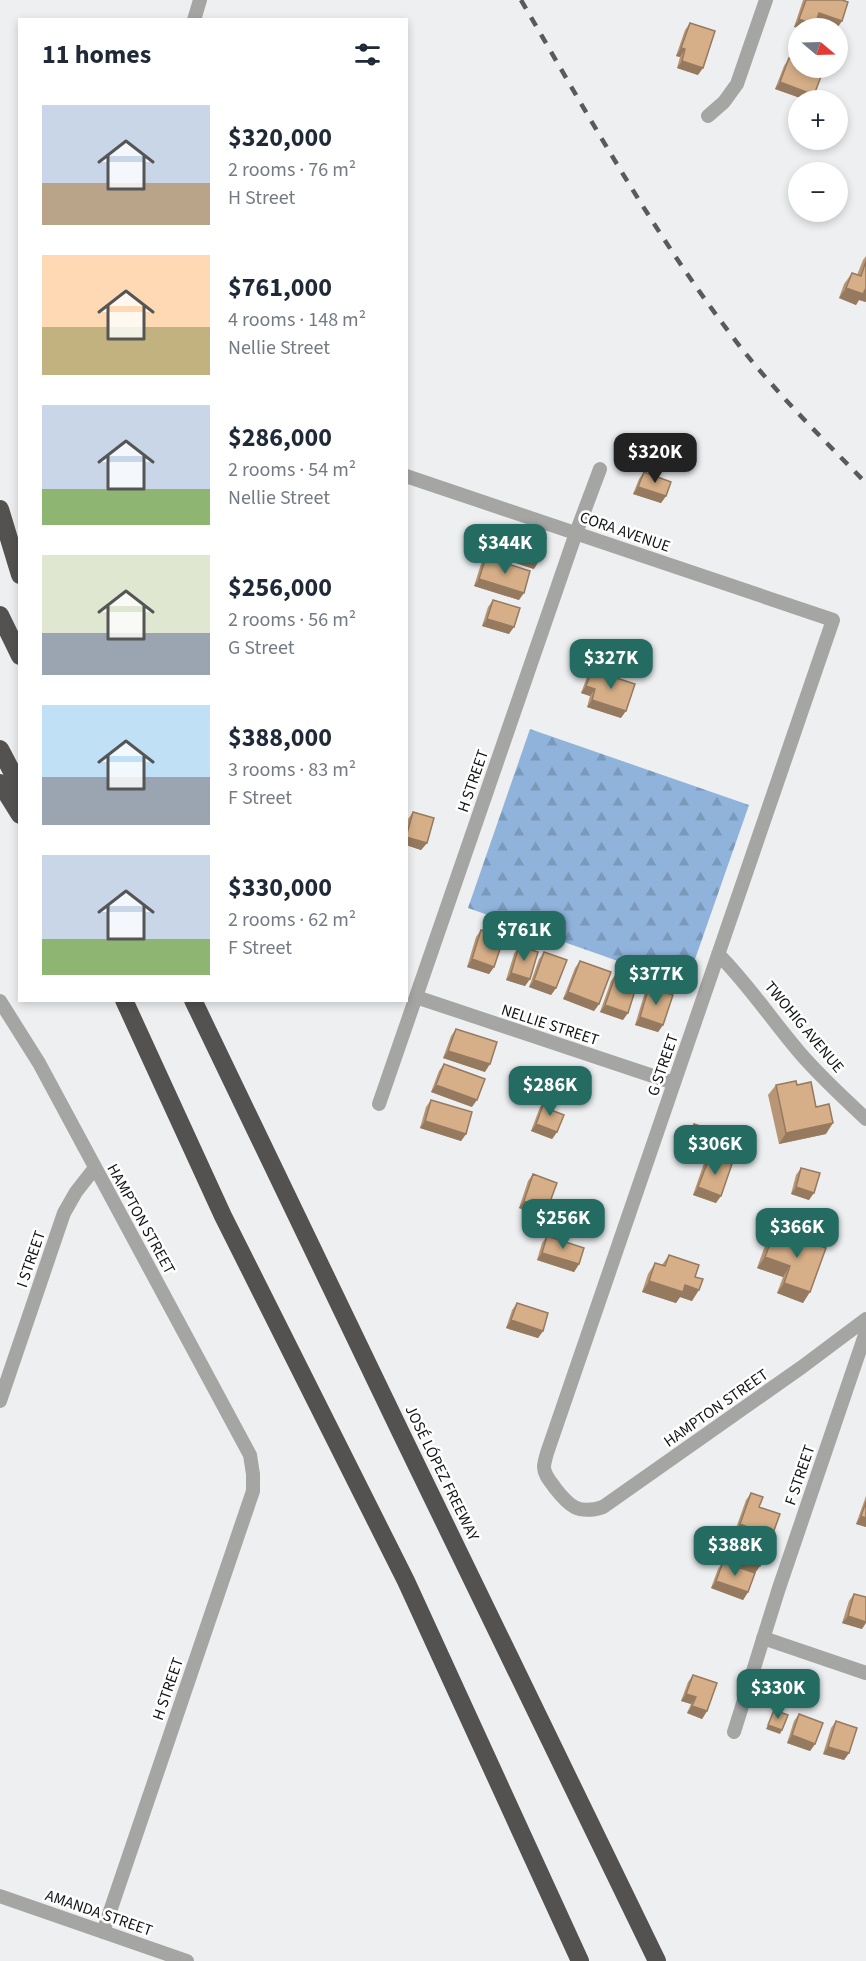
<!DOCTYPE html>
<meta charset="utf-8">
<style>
body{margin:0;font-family:"Source Sans 3",sans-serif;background:#f2f2f3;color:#1f2937;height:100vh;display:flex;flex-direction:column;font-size:22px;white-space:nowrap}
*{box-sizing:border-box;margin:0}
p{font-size:20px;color:#747a83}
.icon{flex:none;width:33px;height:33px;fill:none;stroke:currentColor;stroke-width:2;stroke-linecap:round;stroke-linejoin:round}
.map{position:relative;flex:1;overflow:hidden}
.details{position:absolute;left:18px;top:18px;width:390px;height:984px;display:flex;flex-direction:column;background:#fff;border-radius:0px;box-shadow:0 3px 9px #0003}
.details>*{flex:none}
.needle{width:39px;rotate:109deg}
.fabs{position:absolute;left:788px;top:18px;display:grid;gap:12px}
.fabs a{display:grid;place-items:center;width:60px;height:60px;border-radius:50%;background:#fff;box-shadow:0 3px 9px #0003;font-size:30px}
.price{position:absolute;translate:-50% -51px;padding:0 14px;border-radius:12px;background:#246c62;color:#fff;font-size:20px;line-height:39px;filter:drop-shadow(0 2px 3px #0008)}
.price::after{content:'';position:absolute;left:50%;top:36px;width:18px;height:14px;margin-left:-9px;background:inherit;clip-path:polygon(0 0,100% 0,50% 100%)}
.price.active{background:#222;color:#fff}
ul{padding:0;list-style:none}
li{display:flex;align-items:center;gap:18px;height:150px;padding:0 24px}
li span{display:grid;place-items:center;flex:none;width:168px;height:120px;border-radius:0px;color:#555}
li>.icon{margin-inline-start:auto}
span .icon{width:72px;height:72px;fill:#fffc;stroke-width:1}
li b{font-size:26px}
h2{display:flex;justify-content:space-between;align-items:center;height:72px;padding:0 24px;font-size:26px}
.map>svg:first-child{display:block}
</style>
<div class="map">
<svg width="866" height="1961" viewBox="0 0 866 1961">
<defs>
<pattern id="forest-firs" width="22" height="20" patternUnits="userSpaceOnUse" patternTransform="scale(1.5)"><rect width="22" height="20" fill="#90b3db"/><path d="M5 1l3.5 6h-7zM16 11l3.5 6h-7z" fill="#7b99bb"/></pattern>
</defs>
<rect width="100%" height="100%" fill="#edeff1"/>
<path fill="url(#forest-firs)" d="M530,729l219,76 -63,180 -218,-77z"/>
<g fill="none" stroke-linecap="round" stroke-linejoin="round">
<path stroke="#a5a5a3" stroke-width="14" d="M194,20l6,-20
M708,116l16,-14 13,-18 29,-84
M406,476l427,144 -286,833c-1,4 -3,10 -3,14 0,8 7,15 11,21 14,18 23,27 48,19l199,-140 64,-48
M718,954c29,29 51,62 77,93 21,26 47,49 71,72
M416,997l258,86
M0,1001l39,62 211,392 3,19v17l-150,441
M379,1104l197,-571 24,-64
M0,1401l64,-188 12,-21 18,-23
M763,1638l103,35
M734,1732l45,-144 87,-256
M0,1896l187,65"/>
<path stroke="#545250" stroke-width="18" d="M0,509l20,66
M0,615l20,41
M0,749l20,38
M0,783l20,32
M124,1000l99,216 183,365 174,380
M193,1000l207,431 257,530"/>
<path stroke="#595a5b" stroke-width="4.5" stroke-dasharray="10 10" stroke-linecap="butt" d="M521,0c64,110 126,222 202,324 42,58 93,108 143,159"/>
</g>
<path fill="#b89675" d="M803,0h39v21l-5,7 -20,-7 -4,7h-13l-6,-1z
M690,23l8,52 -21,-7 3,-11 -4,-1 9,-26z
M789,58l21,42h-4l-31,-11 9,-23z
M866,256v46l-7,-2 -3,5 -17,-7 5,-14 8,-11 5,2 6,-15z
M644,472l22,24 -5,7 -28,-9 6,-15z
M515,528l19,41 -31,-10 7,-24z
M486,557l33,43 -45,-14 7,-22z
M493,600l16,34 -27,-8 6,-19z
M592,670l29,48 -34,-11 3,-11 -9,-3 6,-16z
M413,812l14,31 -6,7 -15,-5v-20l2,-6z
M481,930l13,37 -5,7 -22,-7 9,-30z
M519,946l11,33 -5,7 -19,-6 8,-26z
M544,952l12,36 -5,7 -22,-8 10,-28z
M580,961l19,43 -5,7 -31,-12 12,-31z
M616,974l7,46 -23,-8 11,-31z
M649,987l14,38 -5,7 -23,-7 9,-30z
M456,1029l29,43 -42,-14 8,-22z
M444,1064l28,43 -41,-15 8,-21z
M776,1085h21l19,22 10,27 -47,10 -11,-49z
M431,1100l35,34 -5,7 -41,-13 6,-21z
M545,1100l6,10 6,22 -5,7 -21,-8 9,-24z
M694,1124l40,33 -5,6 -13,40 -23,-8 11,-32 4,-5 -25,-8 6,-19z
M801,1168l8,32 -18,-6 5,-19z
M533,1174l9,43 -23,-9 9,-27z
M570,1201l23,37 -34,-11 6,-19z
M775,1230l51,18 -23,55 -26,-10 6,-16 -26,-9 10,-28z
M547,1236l32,28 -5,8 -37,-12 5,-17z
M669,1255l26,22 -3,24 -12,-4 -4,6 -34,-11 6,-18 7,-11 7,2z
M517,1303l26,28 -5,7 -32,-10 6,-18z
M751,1493l8,14 8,36 -32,-12 11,-31z
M866,1496v31l-10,-3z
M746,1542l14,24 -5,7 -20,-8 6,-15z
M723,1562l25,30 -5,8 -32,-12 7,-19z
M854,1594l8,35 -20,-6 7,-22z
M693,1675l14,36 -5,8 -15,-6 4,-9 -10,-3 7,-19z
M799,1714l16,30 -5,7 -23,-8 7,-22z
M836,1721l13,32 -5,7 -21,-6 8,-26z"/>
<path fill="#967a5f" d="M819,13l23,8 -5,7 -23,-8z
M799,19l16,6 -2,3h-13l-6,-1z
M681,48l4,1 -5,8 -4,-1z
M682,61l21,7 -5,7 -21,-7z
M780,82l34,13 -4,5h-4l-31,-11z
M846,288h20v14l-7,-2 -3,5 -17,-7z
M638,487l28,9 -5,7 -28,-9z
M508,551l31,10 -5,8 -31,-10z
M479,579l45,14 -5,7 -45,-14z
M487,619l27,8 -5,7 -27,-8z
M586,686l9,3 -5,7 -9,-3z
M592,700l34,11 -5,7 -34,-11z
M406,837l21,6 -6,7 -15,-5z
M472,959l22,8 -5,7 -22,-7z
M511,973l19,6 -5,7 -19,-6z
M534,980l22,8 -5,7 -22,-8z
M568,992l31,12 -5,7 -31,-12z
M605,1005l23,8 -5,7 -23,-8z
M640,1017l23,8 -5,7 -23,-7z
M448,1051l42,13 -5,8 -42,-14z
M436,1085l41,15 -5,7 -41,-15z
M425,1121l41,13 -5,7 -41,-13z
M833,1123l-7,11 -47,10 7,-11z
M536,1124l21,8 -5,7 -21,-8z
M688,1143l46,14 -5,8 -19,-9 -2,2 -25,-8z
M698,1187l23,9 -5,7 -23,-8z
M796,1187l18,6 -5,7 -18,-6z
M524,1201l23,9 -5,7 -23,-9z
M564,1220l34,10 -5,8 -34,-11z
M542,1253l37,11 -5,8 -37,-12z
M765,1257l25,9 -7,11 -26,-9z
M649,1281l36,4 14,5 -7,11 -12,-4 -4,6 -34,-11z
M784,1283l26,9 -7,11 -26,-10z
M511,1320l32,11 -5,7 -32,-10z
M861,1516l5,2v9l-10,-3z
M740,1524l32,12 -5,7 -32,-12z
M740,1558l20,8 -5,7 -20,-8z
M716,1581l32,11 -5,8 -32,-12z
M848,1616l18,6v1l-4,6 -20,-6z
M686,1694l10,3 -5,7 -10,-3z
M692,1706l15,5 -5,8 -15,-6z
M768,1725l14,5 -2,4 -14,-5z
M792,1735l23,9 -5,7 -23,-8z
M828,1747l21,6 -5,7 -21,-6z"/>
<path fill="#d6af88" stroke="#967a5f" stroke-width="1.5" d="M806,0h36l6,2 -6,19 -23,-8 -4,12 -16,-6z
M690,23l25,8 -12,37 -21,-7 3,-12 -4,-1z
M789,58l9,4v6h15l10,3 -9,24 -34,-13z
M866,261v27l-3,6 -17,-6 6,-15 9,3z
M644,472l27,10 -5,14 -28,-9z
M515,528l31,10 -7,23 -31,-10z
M486,557l44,14 -6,22 -45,-14z
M493,600l27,8 -6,19 -27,-8z
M592,670l43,14 -9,27 -34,-11 3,-11 -9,-3z
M413,812l21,6 -7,25 -21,-6z
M481,930l23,7 -10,30 -22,-8z
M519,946l19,6 -8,27 -19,-6z
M544,952l23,8 -11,28 -22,-8z
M580,961l31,11 -12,32 -31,-12z
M616,974l22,7 -10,32 -23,-8z
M649,987l24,8 -10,30 -23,-8z
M456,1029l41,13 -7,22 -42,-13z
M444,1064l41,15 -8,21 -41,-15z
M796,1081l1,4 14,-3 5,25 13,-3 4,19 -47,10 -10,-48z
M431,1100l41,12 -6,22 -41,-13z
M545,1100l9,3 -3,7 13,5 -7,17 -21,-8z
M694,1124l46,15 -6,18 -46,-14z
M710,1156l22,8 -11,32 -23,-9z
M801,1168l19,5 -6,20 -18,-6z
M533,1174l24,9 -10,27 -23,-9z
M570,1201l33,10 -5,19 -34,-10z
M775,1230l51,18 -16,44 -26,-9 6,-17 -25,-9z
M547,1236l37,12 -5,16 -37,-11z
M669,1255l30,10 -4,12 8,2 -4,11 -14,-5 -2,7 -34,-11 6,-18 10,3z
M517,1303l31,10 -5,18 -32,-11z
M751,1493l12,4 -4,10 21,7 -8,22 -32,-12z
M866,1502v16l-5,-2z
M746,1542l20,8 -6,16 -20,-8z
M723,1562l32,11 -7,19 -32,-11z
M854,1594l12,3v25l-18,-6z
M693,1675l24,8 -10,28 -15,-5 4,-9 -10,-3z
M774,1710l14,5 -6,15 -14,-5z
M799,1714l24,9 -8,21 -23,-9z
M836,1721l21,7 -8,25 -21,-6z"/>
<g text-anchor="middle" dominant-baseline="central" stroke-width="5" stroke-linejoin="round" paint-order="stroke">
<g font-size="16" fill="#131415" stroke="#fff">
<text transform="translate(625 532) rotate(19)">CORA AVENUE</text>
<text transform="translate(473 781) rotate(-71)">H STREET</text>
<text transform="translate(550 1025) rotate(18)">NELLIE STREET</text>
<text transform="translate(804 1027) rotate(50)">TWOHIG AVENUE</text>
<text transform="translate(663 1065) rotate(-71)">G STREET</text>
<text transform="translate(141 1219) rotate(61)">HAMPTON STREET</text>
<text transform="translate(31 1259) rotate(-71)">I STREET</text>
<text transform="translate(716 1408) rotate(-35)">HAMPTON STREET</text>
<text transform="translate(442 1473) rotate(64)">JOSÉ LÓPEZ FREEWAY</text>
<text transform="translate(800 1475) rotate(-71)">F STREET</text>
<text transform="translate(168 1689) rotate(-71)">H STREET</text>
<text transform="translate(99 1913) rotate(19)">AMANDA STREET</text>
</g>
</g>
</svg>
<div class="fabs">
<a><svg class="needle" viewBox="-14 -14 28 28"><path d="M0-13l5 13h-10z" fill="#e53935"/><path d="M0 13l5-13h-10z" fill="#747a83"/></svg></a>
<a>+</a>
<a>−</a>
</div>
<b class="price active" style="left:655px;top:484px">$320K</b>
<b class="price" style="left:505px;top:575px">$344K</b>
<b class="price" style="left:611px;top:690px">$327K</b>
<b class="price" style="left:524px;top:962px">$761K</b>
<b class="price" style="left:656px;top:1006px">$377K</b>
<b class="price" style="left:550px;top:1117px">$286K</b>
<b class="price" style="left:715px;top:1176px">$306K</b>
<b class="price" style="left:563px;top:1250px">$256K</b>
<b class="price" style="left:797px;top:1259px">$366K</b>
<b class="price" style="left:735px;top:1577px">$388K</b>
<b class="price" style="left:778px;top:1720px">$330K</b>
<section class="details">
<h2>11 homes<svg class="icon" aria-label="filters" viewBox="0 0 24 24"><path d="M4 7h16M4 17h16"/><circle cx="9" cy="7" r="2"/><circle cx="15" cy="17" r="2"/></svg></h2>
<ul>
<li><span style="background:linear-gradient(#c9d6e8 65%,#b9a48a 0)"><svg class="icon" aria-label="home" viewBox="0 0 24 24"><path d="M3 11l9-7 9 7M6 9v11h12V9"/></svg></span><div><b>$320,000</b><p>2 rooms · 76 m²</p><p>H Street</p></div></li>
<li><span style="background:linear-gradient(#ffd9b3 60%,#c2b280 0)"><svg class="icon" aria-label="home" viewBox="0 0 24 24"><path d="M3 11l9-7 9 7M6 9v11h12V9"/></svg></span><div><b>$761,000</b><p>4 rooms · 148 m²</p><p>Nellie Street</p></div></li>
<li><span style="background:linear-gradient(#c9d6e8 70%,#8fb573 0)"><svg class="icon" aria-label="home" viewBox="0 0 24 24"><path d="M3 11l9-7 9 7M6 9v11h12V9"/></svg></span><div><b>$286,000</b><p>2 rooms · 54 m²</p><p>Nellie Street</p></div></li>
<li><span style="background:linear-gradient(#dfe7d0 65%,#9aa5b1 0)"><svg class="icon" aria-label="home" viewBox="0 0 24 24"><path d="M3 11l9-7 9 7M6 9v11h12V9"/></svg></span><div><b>$256,000</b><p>2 rooms · 56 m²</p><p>G Street</p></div></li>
<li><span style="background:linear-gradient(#bfe0f5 60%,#9aa5b1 0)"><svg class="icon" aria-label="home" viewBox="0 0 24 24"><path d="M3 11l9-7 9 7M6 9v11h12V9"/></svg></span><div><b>$388,000</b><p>3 rooms · 83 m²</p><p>F Street</p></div></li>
<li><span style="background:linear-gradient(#c9d6e8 70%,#8fb573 0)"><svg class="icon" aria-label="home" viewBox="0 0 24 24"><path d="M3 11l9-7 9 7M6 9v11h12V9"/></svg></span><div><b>$330,000</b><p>2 rooms · 62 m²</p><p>F Street</p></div></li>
</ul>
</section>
</div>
